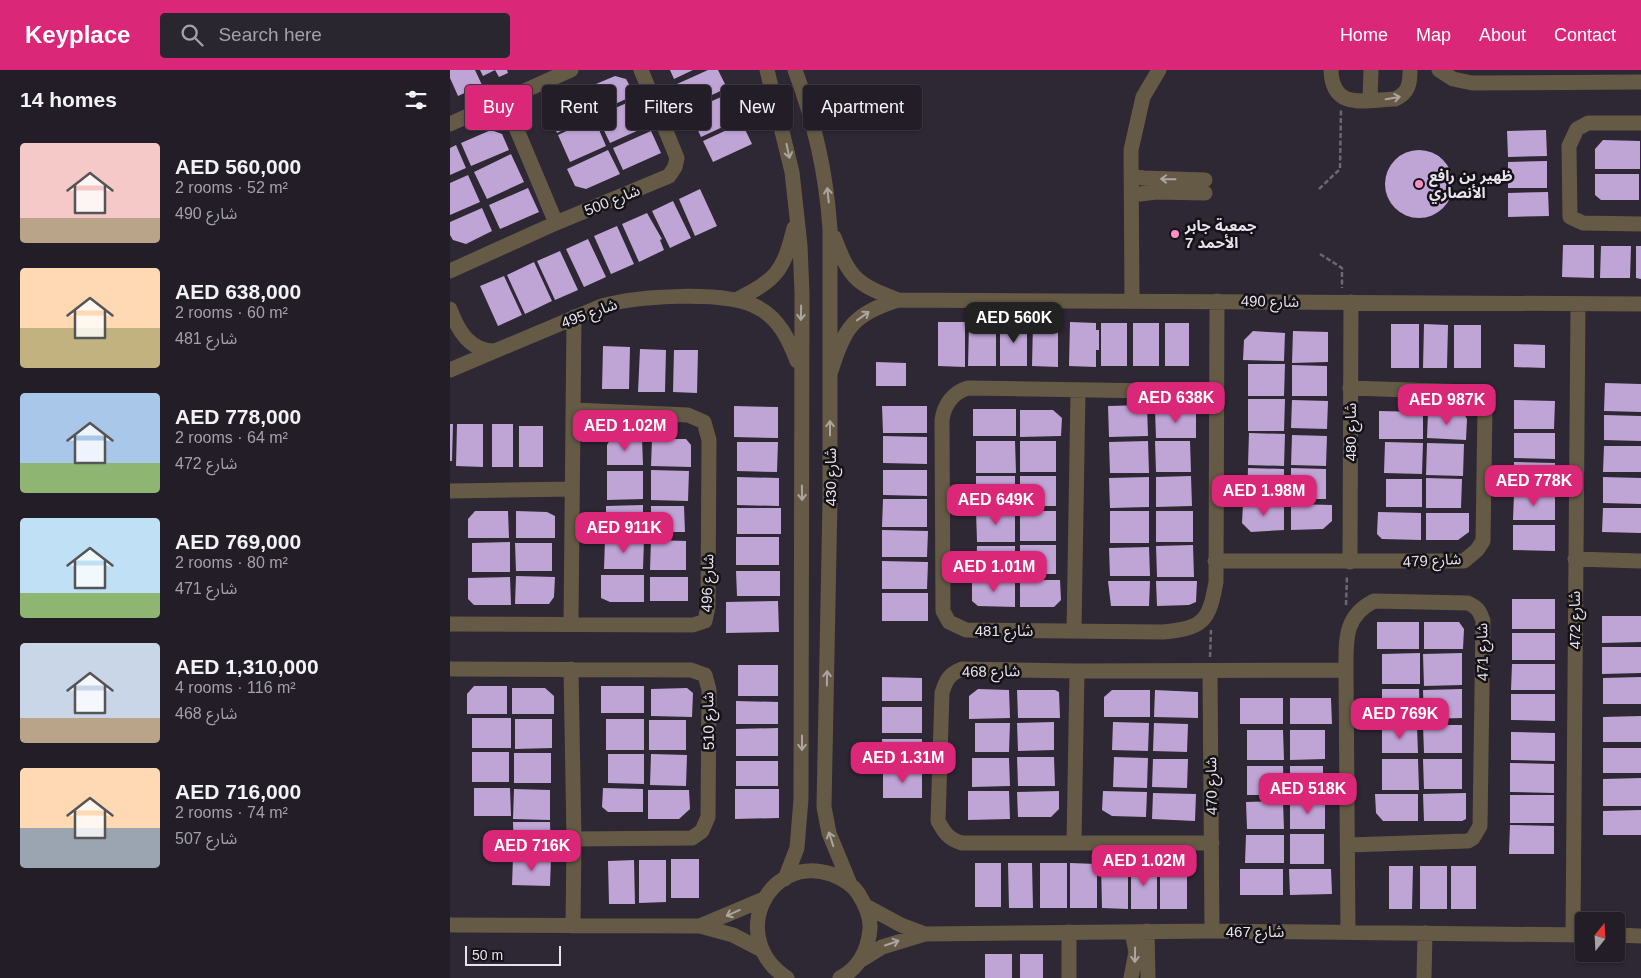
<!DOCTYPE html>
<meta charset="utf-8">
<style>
body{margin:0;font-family:Helvetica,"Noto Sans Arabic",sans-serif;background:#2a262f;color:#f1f3f6;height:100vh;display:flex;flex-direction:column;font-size:19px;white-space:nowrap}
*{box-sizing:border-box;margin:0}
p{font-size:16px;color:#a2a2a7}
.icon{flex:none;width:28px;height:28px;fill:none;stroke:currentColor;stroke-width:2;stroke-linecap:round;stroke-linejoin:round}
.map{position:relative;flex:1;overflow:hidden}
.side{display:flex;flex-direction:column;background:#221d27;width:450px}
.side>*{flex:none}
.banner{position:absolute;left:15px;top:15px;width:475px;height:45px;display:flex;gap:10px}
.needle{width:32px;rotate:18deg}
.buttons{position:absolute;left:1125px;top:842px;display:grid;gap:10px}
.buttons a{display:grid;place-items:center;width:50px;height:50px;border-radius:5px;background:#221d27;box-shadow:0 1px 4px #0004,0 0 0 1px #3f3b44;font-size:25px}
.scale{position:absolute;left:15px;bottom:12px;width:96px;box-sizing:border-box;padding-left:5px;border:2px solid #e7e2eb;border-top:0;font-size:14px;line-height:18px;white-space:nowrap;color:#e7e2eb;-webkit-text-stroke:4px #141117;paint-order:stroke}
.price{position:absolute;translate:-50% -42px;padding:0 11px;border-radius:10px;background:#db2777;color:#fff;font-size:16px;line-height:32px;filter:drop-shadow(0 1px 2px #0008)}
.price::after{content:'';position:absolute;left:50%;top:30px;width:15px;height:11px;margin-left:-8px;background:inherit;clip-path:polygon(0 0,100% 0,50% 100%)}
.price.current{background:#222;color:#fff}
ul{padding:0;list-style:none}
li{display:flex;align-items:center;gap:15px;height:125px;padding:0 20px}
li span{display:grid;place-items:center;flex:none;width:140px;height:100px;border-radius:5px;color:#555}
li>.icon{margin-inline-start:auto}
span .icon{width:60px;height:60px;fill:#fffc;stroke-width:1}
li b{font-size:21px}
h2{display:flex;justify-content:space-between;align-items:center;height:60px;padding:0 20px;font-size:21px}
.tag{padding:0 18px;border-radius:5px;background:#221d27;box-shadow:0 1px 4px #0004,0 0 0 1px #3f3b44;font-size:18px;line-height:45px}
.tag.current{background:#db2777;color:#fff}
header{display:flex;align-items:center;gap:30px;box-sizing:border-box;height:70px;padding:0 25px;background:#db2777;color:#fff}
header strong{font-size:24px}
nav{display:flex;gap:28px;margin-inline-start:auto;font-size:18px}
.search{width:350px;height:45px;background:#2a262f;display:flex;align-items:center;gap:12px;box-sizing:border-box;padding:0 18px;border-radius:5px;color:#a2a2a7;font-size:19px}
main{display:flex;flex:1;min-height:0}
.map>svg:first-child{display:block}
</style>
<header>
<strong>Keyplace</strong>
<div class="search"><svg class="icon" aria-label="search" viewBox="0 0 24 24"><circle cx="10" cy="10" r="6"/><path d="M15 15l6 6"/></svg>Search here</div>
<nav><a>Home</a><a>Map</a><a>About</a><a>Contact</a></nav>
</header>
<main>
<section class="side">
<h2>14 homes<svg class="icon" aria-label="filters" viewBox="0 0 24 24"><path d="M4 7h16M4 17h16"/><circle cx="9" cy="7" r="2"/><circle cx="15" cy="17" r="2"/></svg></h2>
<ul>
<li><span style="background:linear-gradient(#f6c9c9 75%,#b9a48a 0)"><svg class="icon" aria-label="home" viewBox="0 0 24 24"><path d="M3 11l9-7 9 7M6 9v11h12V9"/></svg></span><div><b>AED 560,000</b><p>2 rooms · 52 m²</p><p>شارع 490</p></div></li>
<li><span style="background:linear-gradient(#ffd9b3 60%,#c2b280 0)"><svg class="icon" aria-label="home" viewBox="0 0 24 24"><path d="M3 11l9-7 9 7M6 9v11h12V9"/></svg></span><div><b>AED 638,000</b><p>2 rooms · 60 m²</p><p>شارع 481</p></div></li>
<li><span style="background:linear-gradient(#a9c7e8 70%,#8fb573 0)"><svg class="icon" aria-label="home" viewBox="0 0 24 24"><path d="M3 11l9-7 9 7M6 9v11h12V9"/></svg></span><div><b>AED 778,000</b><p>2 rooms · 64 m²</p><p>شارع 472</p></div></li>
<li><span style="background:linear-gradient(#bfe0f5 75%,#8fb573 0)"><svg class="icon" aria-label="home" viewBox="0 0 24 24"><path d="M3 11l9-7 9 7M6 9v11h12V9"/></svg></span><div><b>AED 769,000</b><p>2 rooms · 80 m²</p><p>شارع 471</p></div></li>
<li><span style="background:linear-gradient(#c9d6e8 75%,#b9a48a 0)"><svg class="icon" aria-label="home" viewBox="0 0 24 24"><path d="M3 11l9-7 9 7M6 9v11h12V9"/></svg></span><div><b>AED 1,310,000</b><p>4 rooms · 116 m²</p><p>شارع 468</p></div></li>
<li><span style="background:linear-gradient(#ffd9b3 60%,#9aa5b1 0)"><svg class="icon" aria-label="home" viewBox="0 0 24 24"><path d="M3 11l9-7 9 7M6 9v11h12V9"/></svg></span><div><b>AED 716,000</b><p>2 rooms · 74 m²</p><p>شارع 507</p></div></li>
</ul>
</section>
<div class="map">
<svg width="1191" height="908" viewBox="0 0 1191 908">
<rect width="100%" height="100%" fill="#2e2734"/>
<path fill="#bfa4d6" d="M0,0h25l7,15 -24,11 -8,-18z
M30,0h27l1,3 -9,4 -4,-7 -12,6z
M220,0h23l-19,9z
M258,0h10l9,18 -39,18 -11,-22z
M165,6l11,3 9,16 -40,18 -11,-24z
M130,21l12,25 -35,17 -12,-26z
M278,24l12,25 -39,18 -12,-26z
M186,29l12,27 -38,17 -13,-27z
M144,48l12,28 -36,16 -12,-27z
M292,53l10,21 -39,18 -10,-21z
M41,60l11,4 7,16 -38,16 -10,-23z
M1096,60l1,26 -39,1 -1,-26z
M201,61l10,22 -38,17 -10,-22z
M1153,70l37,1v28h-45v-20z
M6,75l10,23 -16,7v-27z
M935 114a34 34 0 1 1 68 0a34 34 0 1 1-68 0Z
M158,80l12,24 -34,15 -11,-3 -8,-17z
M61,84l13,28 -37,17 -13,-27z
M1097,91v27h-39v-26z
M1145,104h44v26h-38l-6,-5z
M18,105l12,27 -30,13v-32z
M78,118l11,24 -39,17 -11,-24z
M250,119l17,37 -22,10 -16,-37z
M1098,122l1,24 -41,1v-24z
M223,131l18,37 -21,10 -18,-37z
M32,138l10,23 -26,13 -13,-4 -3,-5v-13z
M197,143l15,26 -2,1 4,10 -25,12 -17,-38z
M167,156l17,38 -23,10 -17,-38z
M138,169l18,38 -22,10 -18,-38z
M1113,175h31v33l-32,-1z
M1151,176h30l-1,32h-30z
M1186,176h5v33l-5,-1z
M110,181l18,39 -23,10 -18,-39z
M84,192l18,39 -27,13 -18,-39z
M54,206l18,39 -24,11 -18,-40z
M488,252h27v45l-27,-1z
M519,252h27v44h-28z
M550,252h27v44h-27z
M583,252h25v45l-26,-1z
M620,252l26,1v7h3v20h-3v17l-27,-1z
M651,253h26v43h-26z
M683,253h26v43h-26z
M715,253h24v43h-24z
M941,254h28v44h-28z
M974,254l24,1 -1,43h-24z
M1004,255h27v43h-27z
M803,261l32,2 -1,28 -41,-1 1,-20z
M843,261l35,1v30l-36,1z
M1064,274l31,1v23l-31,-1z
M153,276l27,1 -1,42h-27z
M190,279l26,1 -1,42h-27z
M224,280h24l-1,43 -24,-1z
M426,292l30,1v23h-30z
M798,294h37l-1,32h-36z
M842,295l35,1v30h-35z
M1155,313l36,1v28l-37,-1z
M798,329h37l-1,32h-36z
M842,330l36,1 -1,28 -36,-1z
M1064,330l41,1 -1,28h-40z
M697,335l1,31 -39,1 -1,-31z
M284,336l44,1v31l-44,-1z
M432,336h45v27h-44z
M523,339h43v27h-43z
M746,339v29h-40l-1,-28z
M570,340h33l9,8 -1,18 -41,1z
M929,341l44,1v27h-44z
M978,342l36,2 3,5 -1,21 -39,-2z
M1154,345l37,1v25l-37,-1z
M0,354h3l-1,37h-2z
M7,354h26v43l-27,-1z
M42,354h21v43h-21z
M69,356h24v41h-24z
M799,363l36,1 -1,32 -36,-1z
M1064,363h41v26l-41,-1z
M842,365l35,1 -1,30 -35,-1z
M433,366l44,1v27l-44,-1z
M161,368h31l1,27h-36v-20z
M202,369h34l5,6v22l-40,-1z
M526,371h39l1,32h-40z
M570,371h36v31h-36z
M698,371l1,32h-39l-1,-31z
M705,371h35l1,31h-35z
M287,372h41l-1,30 -40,-1z
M935,372l38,1 -1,31 -38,-1z
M977,373l37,1 -1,32 -37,-1z
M1154,376h37v26h-38z
M1064,392l41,1v28l-41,-1z
M798,398l36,1v32h-37z
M841,398l35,1v30h-35z
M201,400l38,1 -1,30 -37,-1z
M433,400h44v26l-44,-1z
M157,401h36v28l-36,1z
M526,406h39v30h-39z
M570,406h36v30h-36z
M741,406l1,30 -36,1v-30z
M287,407l42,1v28l-42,-1z
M699,407v30l-39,1 -1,-30z
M1153,407l38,1v26l-38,-1z
M976,408l36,1 -1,29h-35z
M936,409h36v28h-36z
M1064,424h41v26h-42z
M433,429h44v28h-45z
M793,434h41v26l-33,2 -9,-9z
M841,434l41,1v16l-9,8 -32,1z
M193,435v28h-37v-27z
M201,436h33l1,26h-34z
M287,438h44v26h-44z
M1153,438h38v25l-39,-1z
M25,441h33l1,27h-41v-19z
M66,441l31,1 8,4v22h-39z
M526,441h39v31h-38z
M570,441h36v30h-36z
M660,441h39v32h-39z
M706,441h37v31h-37z
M928,442l43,1v27l-39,-1 -5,-5z
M976,443h43v19l-11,8h-32z
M1063,455h42v26l-42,-1z
M432,460l46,1 -1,26h-45z
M286,467h43v28h-43z
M155,469l39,1 -1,29h-39z
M201,470l35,1v29h-36z
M60,472v30h-38v-29z
M65,473h37v28h-36z
M570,475h36v29h-36z
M743,475l1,32h-37l-1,-31z
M527,476h38v28h-39z
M699,477l1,29h-40l-1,-28z
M432,491l46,1 -1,27h-45z
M286,501h44v25h-43z
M151,505h43v27h-34l-9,-4z
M66,506l39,1 -1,20 -5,7h-34z
M60,507l1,28h-37l-6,-6v-21z
M200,507h38v24h-38z
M522,510h43v27l-37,-1 -6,-5z
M570,510h40l1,20 -7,7h-34z
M658,511h42l-1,25h-38z
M706,511h41l-1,21 -7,3 -32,1z
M432,523h46v28h-46z
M1062,529h43v30h-43z
M328,531l1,31 -53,1v-31z
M1152,546h39v26l-39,1z
M927,552h42v27h-42z
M974,552h35l5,7 -1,20h-39z
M1062,563h43v27h-43z
M1152,577h39v26l-39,1z
M970,583v31h-38v-30z
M1012,583v32l-38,1 -1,-32z
M1062,594h43v26h-44z
M288,595h40v31h-40z
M432,607l40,1v23h-40z
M1191,607v27h-38v-26z
M24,616h33v28h-40v-20z
M151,616h43v27h-43z
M62,618h33l9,8v18h-42z
M237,618l6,5 -1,24 -41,-1v-27z
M528,619l31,1 1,28 -41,1v-23z
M932,619h37l1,30 -38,1z
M1012,619v29l-38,1 -1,-29z
M567,620h38l4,2 1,26h-42z
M662,620h38v27h-46v-20z
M705,620l43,2v26l-44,-1z
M1061,624h44v27l-44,-1z
M790,628h43v26h-43z
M840,628h41l1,26h-42z
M286,631l42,1v22h-42z
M432,637h40v26h-40z
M1191,646v26h-38v-25z
M22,648h39v30h-39z
M65,649h37v29l-37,1z
M156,649h38v31h-38z
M199,650h37v30h-37z
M604,652v28l-36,1 -1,-28z
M663,652l36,1 -1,28 -36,-1z
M525,653h35l-1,29h-34z
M704,653l34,1 -1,28 -34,-1z
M973,655h39v28h-38z
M932,656h35l1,27h-36z
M328,658v28h-42v-27z
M797,660h36l1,30h-37z
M840,660h35v29l-35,1z
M1061,662l44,1v28l-44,-1z
M432,669h40v27l-39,-1z
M1153,678h38v25h-38z
M22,682h37v30h-37z
M64,683h37v30h-37z
M158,684h36v30l-36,-1z
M201,684l36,1 -1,31 -36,-1z
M567,687h37l1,29h-37z
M664,687l34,1 -1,30 -34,-1z
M522,688h37l1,28 -38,1z
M703,689h35l-1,29 -35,-1z
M932,689h36l1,31h-37z
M973,689h39v30h-38z
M286,691h42v25h-42z
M1060,693l44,1v29l-44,-1z
M797,696h36l1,29h-37z
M840,696h33v30l-33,-1z
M433,700h39v28h-39z
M1191,708v28h-38v-27z
M24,718h36l1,28h-37z
M153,718l40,1v23h-35l-6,-5z
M64,719l36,1v30l-37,-1z
M285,719h44v29l-44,1z
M198,720h41l1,19 -11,10h-31z
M518,721h41l1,28 -42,1z
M609,721v18l-8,8h-33l-1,-25z
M653,721l44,1 -1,25 -34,-1 -10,-6z
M703,723l43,1 -1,27 -43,-2z
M1016,723v26l-4,2h-38l-1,-27z
M925,724h43v27h-35l-7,-8z
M1060,725h44v28h-44z
M833,731l1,28h-37l-1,-27z
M840,731h35v28h-35z
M1191,740v25h-38v-24z
M63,752h37l1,32 -37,1z
M1060,755l44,1v28h-45z
M840,764h34v30h-34z
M796,765h38v28h-39z
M63,787l38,1 -1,28 -38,-1z
M221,789h28v39h-28z
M184,790l1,44h-26l-1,-43z
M189,790h27v42l-27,1z
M525,793h26v44h-26z
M558,793h24l1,45h-24z
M590,793h27v45h-27z
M620,793l27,1v44h-27z
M651,794h27v45l-26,-1z
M681,794h26v45h-26z
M710,794l27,1v44h-27z
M939,796h24l-1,43h-23z
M970,796h27v43h-27z
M1001,796h25v43h-25z
M790,799h43v26h-43z
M839,799h42l1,25 -42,1z
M535,884h27v24h-27z
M570,884h23v24h-23z"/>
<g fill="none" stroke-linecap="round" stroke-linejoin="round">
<path stroke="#6e6773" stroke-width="2.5" stroke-dasharray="5 2.5" stroke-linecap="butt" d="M869,119l21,-20 1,-59
M870,184l22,14v20
M896,535l1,-30
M760,587l1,-27"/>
<path stroke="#645a45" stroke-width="15" d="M317,0l25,102 8,73 2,48 -1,506 -4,49 -12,31
M345,0c20,54 31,102 35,159v272l-6,306 5,26 21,51
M881,0c1,41 35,30 64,29 14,-6 15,-16 15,-29
M989,0l14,9 19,4 169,-1
M54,29l52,124
M920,30l1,-30
M1191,53h-53l-11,6 -8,17 1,71 13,6 58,1
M0,54l121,-54
M681,106l12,2 62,2
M682,125l24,-3 49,1
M384,167c16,42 22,47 64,63
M0,201l106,-48 113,-47 6,-9 2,-9 -36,-88
M286,230c41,-21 47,-28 58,-72
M682,230l-1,-150 12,-53 16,-27
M0,239c8,22 20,42 45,42
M0,300l152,-64c35,-10 122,-16 155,1 22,11 32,33 40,54
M381,301c14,-44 22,-57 67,-71l743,4
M766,322l-248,-4c-15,4 -24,17 -26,32l1,191 6,11 17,8 197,2c41,-4 46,-11 53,-50l1,-281
M0,421l122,-2
M1125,489l66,2
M765,491h249l13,-11 6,-9 2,-134 -3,-9 -12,-6 -120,-4
M900,492l1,-260
M121,553l3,-306
M0,554l243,1 12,-4 3,-14 1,-167 -5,-18 -16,-7 -114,-5
M624,561l4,-240
M0,599l241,1 14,5 4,15 -1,127 -6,14 -10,7 -118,1
M121,599l3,170 -1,87
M760,601l2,260
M624,773l3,-172
M762,773h-250c-14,-4 -18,-11 -24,-22l4,-128c4,-13 7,-19 20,-24l115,2 269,-1
M898,775l120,-4 5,-3 7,-12 3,-205c-3,-10 -6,-14 -15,-18l-94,-2c-30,15 -28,39 -28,69l2,262
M416,836l35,19 24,9
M0,855l250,1 33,9 27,14
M250,856l64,-27
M697,861l1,47
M1123,865l5,-631
M1166,865l25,1
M411,890l21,-13 43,-13 287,-3 372,4
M337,908c-60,-39 -20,-125 44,-104 10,4 21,10 27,19 7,11 13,23 12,36 -2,21 -11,39 -30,49
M619,908v-46
M681,908l5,-26 -4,-20
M974,908l1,-45"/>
</g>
<defs><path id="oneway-shaft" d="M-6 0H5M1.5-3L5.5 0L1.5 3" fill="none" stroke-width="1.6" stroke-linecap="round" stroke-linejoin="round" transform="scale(1.25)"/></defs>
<g stroke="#aca5a0">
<use href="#oneway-shaft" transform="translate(943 28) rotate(-10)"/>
<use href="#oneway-shaft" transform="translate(338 81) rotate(78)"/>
<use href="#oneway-shaft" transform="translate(718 109) rotate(-179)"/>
<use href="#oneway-shaft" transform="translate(378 125) rotate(-96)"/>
<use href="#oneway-shaft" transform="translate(351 243) rotate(91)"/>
<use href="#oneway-shaft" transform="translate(413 246) rotate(-36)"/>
<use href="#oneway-shaft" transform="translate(380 358) rotate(-90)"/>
<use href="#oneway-shaft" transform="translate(352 423) rotate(89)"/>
<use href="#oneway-shaft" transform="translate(377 608) rotate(-89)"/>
<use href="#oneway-shaft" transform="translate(352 673) rotate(90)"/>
<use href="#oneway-shaft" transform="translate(381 769) rotate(-108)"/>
<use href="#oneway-shaft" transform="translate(283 843) rotate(156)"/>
<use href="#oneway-shaft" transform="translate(442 873) rotate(-19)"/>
<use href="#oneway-shaft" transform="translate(685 885) rotate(91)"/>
</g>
<g fill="#fb8fc4" stroke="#141117" stroke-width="2">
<circle cx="969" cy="114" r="5"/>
<circle cx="725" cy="164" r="5"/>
</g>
<g text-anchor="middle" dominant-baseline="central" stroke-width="5" stroke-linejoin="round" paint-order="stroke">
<g font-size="15" font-weight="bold" fill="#e7e2eb" stroke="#141117" text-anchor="start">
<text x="979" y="105">ظهير بن رافع<tspan x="979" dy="17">الأنصاري</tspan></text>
<text x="735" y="155">جمعية جابر<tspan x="735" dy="17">الأحمد 7</tspan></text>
</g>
<g font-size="15" fill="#e7e2eb" stroke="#141117">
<text transform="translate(162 130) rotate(-22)">شارع 500</text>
<text transform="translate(820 231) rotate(1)">شارع 490</text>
<text transform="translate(139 243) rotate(-20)">شارع 495</text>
<text transform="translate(900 362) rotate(-90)">شارع 480</text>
<text transform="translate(380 407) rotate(-90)">شارع 430</text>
<text transform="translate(982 490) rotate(-3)">شارع 479</text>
<text transform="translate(257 513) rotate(-88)">شارع 496</text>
<text transform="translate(1124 550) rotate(-90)">شارع 472</text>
<text x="554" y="560">شارع 481</text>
<text transform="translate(1032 582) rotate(-91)">شارع 471</text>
<text transform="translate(541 601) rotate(-1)">شارع 468</text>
<text transform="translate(258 651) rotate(-91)">شارع 510</text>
<text transform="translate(761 716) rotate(-91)">شارع 470</text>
<text x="805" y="861">شارع 467</text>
</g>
</g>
</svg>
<div class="buttons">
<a><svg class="needle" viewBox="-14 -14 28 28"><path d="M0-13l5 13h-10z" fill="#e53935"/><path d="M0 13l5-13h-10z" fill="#a2a2a7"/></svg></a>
</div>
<div class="scale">50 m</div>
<b class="price current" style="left:564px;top:274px">AED 560K</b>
<b class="price" style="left:726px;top:354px">AED 638K</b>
<b class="price" style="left:997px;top:356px">AED 987K</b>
<b class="price" style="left:175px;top:382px">AED 1.02M</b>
<b class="price" style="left:1084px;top:437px">AED 778K</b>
<b class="price" style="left:814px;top:447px">AED 1.98M</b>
<b class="price" style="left:546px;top:456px">AED 649K</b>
<b class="price" style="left:174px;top:484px">AED 911K</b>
<b class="price" style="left:544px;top:523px">AED 1.01M</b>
<b class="price" style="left:950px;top:670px">AED 769K</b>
<b class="price" style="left:453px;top:714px">AED 1.31M</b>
<b class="price" style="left:858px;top:745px">AED 518K</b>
<b class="price" style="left:82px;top:802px">AED 716K</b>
<b class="price" style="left:694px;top:817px">AED 1.02M</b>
<div class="banner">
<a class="tag current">Buy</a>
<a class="tag">Rent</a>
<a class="tag">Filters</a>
<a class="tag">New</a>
<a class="tag">Apartment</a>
</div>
</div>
</main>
